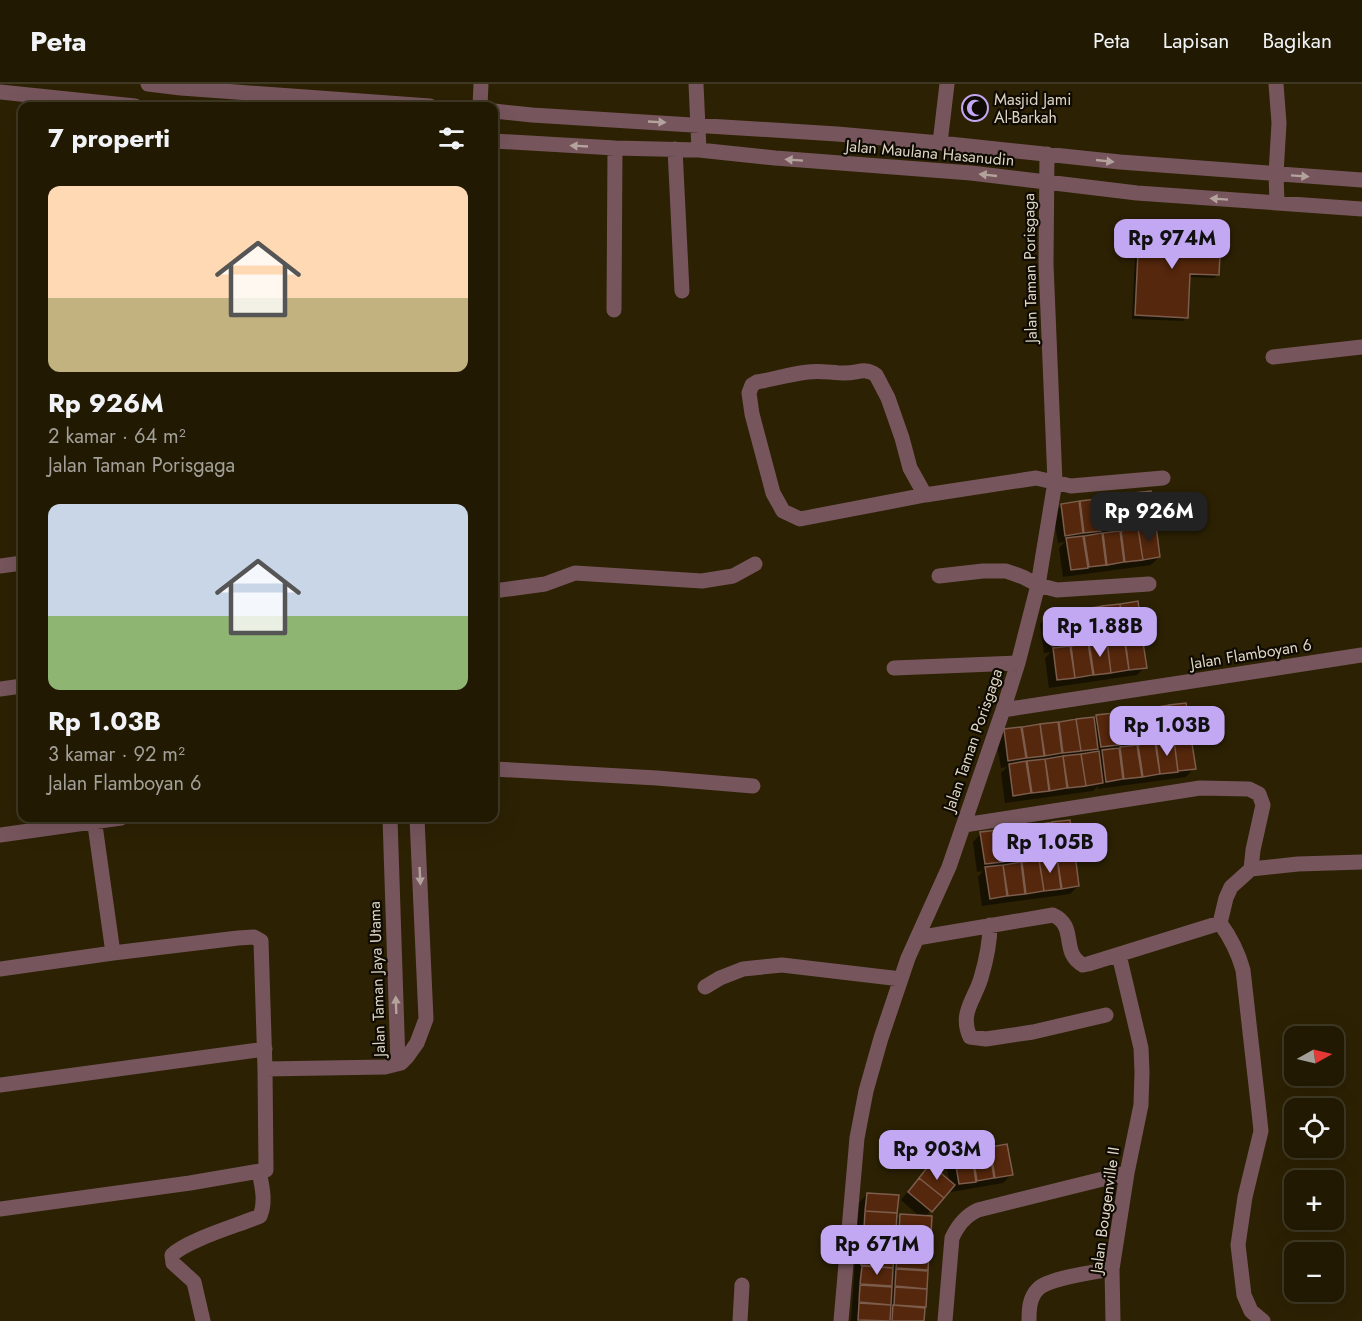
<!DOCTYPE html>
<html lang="id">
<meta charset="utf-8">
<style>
body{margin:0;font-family:Jost,sans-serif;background:#29220c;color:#f1f3f6;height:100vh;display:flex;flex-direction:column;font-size:22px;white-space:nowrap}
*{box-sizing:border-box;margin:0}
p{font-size:20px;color:#a2a099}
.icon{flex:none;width:33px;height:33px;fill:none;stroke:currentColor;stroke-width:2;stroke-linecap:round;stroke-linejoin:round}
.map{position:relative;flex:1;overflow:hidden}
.panel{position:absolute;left:18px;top:18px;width:480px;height:720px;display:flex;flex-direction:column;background:#211902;border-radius:12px;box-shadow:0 6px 24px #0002,0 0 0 2px #3e3824}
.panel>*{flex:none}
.needle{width:39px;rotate:82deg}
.fabs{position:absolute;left:1284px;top:942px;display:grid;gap:12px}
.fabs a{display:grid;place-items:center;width:60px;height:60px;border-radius:12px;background:#211902;box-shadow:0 6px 24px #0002,0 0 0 2px #3e3824;font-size:30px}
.price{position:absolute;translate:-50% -51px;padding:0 14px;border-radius:12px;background:#c2a8f2;color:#111;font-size:20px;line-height:39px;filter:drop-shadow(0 2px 3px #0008)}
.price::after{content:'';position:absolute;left:50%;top:36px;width:18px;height:14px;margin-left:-9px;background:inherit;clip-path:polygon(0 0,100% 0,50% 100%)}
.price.active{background:#222;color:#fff}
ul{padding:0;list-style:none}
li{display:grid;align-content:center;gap:12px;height:318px;padding:0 30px}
li span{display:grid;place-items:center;height:186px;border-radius:12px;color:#555}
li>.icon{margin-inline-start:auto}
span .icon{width:108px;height:108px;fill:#fffc;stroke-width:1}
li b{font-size:26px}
h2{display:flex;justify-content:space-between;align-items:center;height:72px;padding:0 30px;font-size:26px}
header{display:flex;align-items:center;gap:36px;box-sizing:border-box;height:84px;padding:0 30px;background:#211902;border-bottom:2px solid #3e3824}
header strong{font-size:28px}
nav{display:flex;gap:33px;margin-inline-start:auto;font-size:21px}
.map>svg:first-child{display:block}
</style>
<header>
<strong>Peta</strong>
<nav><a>Peta</a><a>Lapisan</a><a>Bagikan</a></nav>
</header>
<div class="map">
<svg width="1362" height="1237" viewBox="0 0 1362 1237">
<rect width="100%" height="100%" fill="#2c2103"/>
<path fill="#0007" d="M1139,149l79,42 -4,3 -26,-1 -2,40 -3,4 -51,-2 4,-82z
M1150,409l4,29 -6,6 11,29 -8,8 -88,12 -4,-29 6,-6 -7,1 -5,-30 9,-8z
M1136,519l4,29 -5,6 10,29 -8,8 -88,13 -4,-30 6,-6 -7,1 -4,-29 8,-9z
M1185,620l4,30 -5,6 10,28 -8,9 -88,12v-3l-5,5 -88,12 -4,-30 6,-6 -6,1 -5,-29 9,-8 87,-13 1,3 4,-4z
M1069,737l4,30 -6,6 11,29 -8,8 -88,12 -4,-29 5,-6 -6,1 -4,-30 8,-8z
M1006,1061l5,30 -8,8 -52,9 -1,-4 -25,29h5l-7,104h-72l8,-118 8,-9 28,27 6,-6 19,2 -19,-17 21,-26 27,8 -3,-20 8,-8z"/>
<path fill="#55270c" stroke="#7c5d4d" stroke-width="1.5" d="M1139,147l82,4 -2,40 -29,-1 -2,44 -53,-3z
M1151,407l5,32 -18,2 -4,-32z
M1133,409l5,32 -18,3 -4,-32z
M1115,412l5,32 -18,2 -5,-32z
M1097,415l4,32 -17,2 -4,-32z
M1079,417l4,32 -18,3 -4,-32z
M1156,442l4,31 -17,3 -5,-32z
M1138,444l5,32 -18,2 -4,-31z
M1120,447l4,31 -17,3 -4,-32z
M1102,449l4,32 -17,2 -5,-31z
M1083,452l5,32 -17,2 -5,-32z
M1138,517l4,32 -18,2 -4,-31z
M1120,520l4,31 -17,3 -5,-32z
M1102,522l4,32 -17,2 -5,-31z
M1084,525l4,32 -18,2 -4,-32z
M1065,527l5,32 -18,3 -4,-32z
M1142,552l5,32 -18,2 -4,-32z
M1124,554l5,32 -18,3 -4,-32z
M1107,557l4,32 -17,2 -5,-32z
M1088,559l5,32 -18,3 -4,-32z
M1070,562l5,32 -18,2 -4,-32z
M1186,619l5,32 -18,2 -4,-32z
M1169,621l4,32 -17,3 -5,-32z
M1150,624l5,32 -18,2 -4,-32z
M1132,626l5,32 -18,3 -4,-32z
M1114,629l4,32 -17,2 -5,-32z
M1094,633l4,32 -17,2 -5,-32z
M1076,635l5,32 -18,2 -4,-31z
M1058,638l4,31 -17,3 -5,-32z
M1040,640l4,32 -17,2 -5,-31z
M1021,643l5,31 -18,3 -4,-32z
M1191,653l5,32 -18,2 -4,-31z
M1174,656l4,32 -18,2 -4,-32z
M1155,658l5,32 -17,3 -5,-32z
M1137,661l5,32 -18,2 -4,-32z
M1119,664l4,31 -17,3 -4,-32z
M1099,667l4,32 -17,3 -5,-32z
M1081,670l5,32 -18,2 -5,-32z
M1063,672l4,32 -17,3 -5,-32z
M1045,675l4,32 -17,2 -5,-32z
M1026,677l5,32 -18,3 -4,-32z
M1070,736l4,32 -17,2 -5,-32z
M1052,738l5,32 -18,3 -4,-32z
M1034,741l5,32 -18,2 -4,-32z
M1016,743l4,32 -17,3 -5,-32z
M998,746l4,32 -17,2 -5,-32z
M1075,770l4,32 -17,3 -5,-32z
M1057,773l4,32 -17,2 -5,-32z
M1039,776l5,31 -18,3 -4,-32z
M1021,778l4,32 -17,2 -5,-31z
M1003,781l4,31 -17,3 -5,-32z
M1007,1060l6,31 -18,3 -5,-31z
M989,1063l5,31 -17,3 -5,-31z
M971,1066l5,32 -17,2 -5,-31z
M930,1080l25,21 -11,13 -25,-20z
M919,1094l25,20 -12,14 -24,-20z
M867,1109l32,2 -2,18 -32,-2z
M865,1127l32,2 -1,18 -32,-2z
M900,1130l32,2 -1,18 -32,-3z
M864,1146l32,2 -1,18 -32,-3z
M899,1148l32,2 -2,18 -32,-2z
M863,1163l32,3 -2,18 -32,-3z
M898,1166l31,2 -1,18 -32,-2z
M862,1182l31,2 -1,18 -32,-2z
M896,1185l32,2 -1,18 -32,-3z
M860,1201l32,2 -1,18 -32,-3z
M895,1203l32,2 -1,18 -32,-2z
M859,1219l32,2 -1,16 -32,-1z
M893,1221l32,3 -1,13h-32z"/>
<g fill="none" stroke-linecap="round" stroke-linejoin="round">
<path stroke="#76565c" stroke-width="15" d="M148,0l33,4 249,18
M696,0l3,66
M1276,0l3,39 -3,51 1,29
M0,8l135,14
M480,22l1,-22
M494,27l38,4 305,19 103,9 180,19 242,18
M494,57l121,7 84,2 76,8 196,15 166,20 225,16
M940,59l7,-59
M675,65l7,142
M614,226l1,-162
M1273,273l89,-10
M925,411l-15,-27 -8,-30 -14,-40 -12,-23c-11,-8 -18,-2 -31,-2 -13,0 -25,-3 -37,-1 -17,2 -34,7 -51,10l-5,3 -3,8 3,21 21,79 10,18 17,8 125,-24 111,-17 35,8 92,-8
M0,482l22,-3
M939,492l44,-5h23l17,6 15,8 19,5 92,-6
M494,507l51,-7 30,-11 127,8 31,-5 22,-12
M894,584l124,-5
M0,605l22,-3
M1003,626l359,-55
M494,685l163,9 96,8
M94,734l19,135
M390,734l8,245
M964,741l236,-37 49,1 10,5 4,11 -10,45 -2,19
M0,751l121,-17
M1220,839c11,15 18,29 23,47l16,142 2,19 -16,66 -7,48 6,50 7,16 12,10
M990,841c0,18 -4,36 -9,53 -6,21 -22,35 -11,59l16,2 47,-7 73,-17
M917,854l136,-23c25,11 7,38 30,50l5,-1 132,-41 6,-25 5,-11 20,-18 47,-5 64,-2
M0,885l113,-16 125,-15 16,-1 7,4 4,128 1,101 -76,13 -190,26
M705,903l15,-9 23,-9 39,-4 119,14
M265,985l120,-2 16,-4 6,-6 10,-14 9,-24 -9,-201
M0,1001l265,-36
M203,1237l-9,-39 -21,-19 -1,-8c15,-15 67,-30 88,-39 6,-14 2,-30 -1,-45
M740,1237l2,-36
M841,1237l16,-183 9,-47 15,-53 27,-80 41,-91 54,-157 15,-47 20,-78 17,-103 -9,-218 1,-110
M945,1237l7,-83c6,-13 13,-22 26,-28l149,-37
M1029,1237c0,-11 0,-23 9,-32 11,-11 57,-17 74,-20
M1113,1237l-1,-52 15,-96 14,-68 1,-33 -1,-24 -22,-93"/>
</g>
<defs><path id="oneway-solid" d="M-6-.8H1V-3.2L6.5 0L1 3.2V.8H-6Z" transform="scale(1.5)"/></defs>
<g fill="#b4a39c">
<use href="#oneway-solid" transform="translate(657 38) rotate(3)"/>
<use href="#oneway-solid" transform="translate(579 62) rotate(-177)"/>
<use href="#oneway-solid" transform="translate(794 76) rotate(-176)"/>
<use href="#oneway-solid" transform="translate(1105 77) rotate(6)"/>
<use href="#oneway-solid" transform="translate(988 91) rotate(-174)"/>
<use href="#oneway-solid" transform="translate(1300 92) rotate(4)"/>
<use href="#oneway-solid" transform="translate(1219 115) rotate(-176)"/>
<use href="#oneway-solid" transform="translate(420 792) rotate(87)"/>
<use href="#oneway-solid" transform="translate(396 921) rotate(-92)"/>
</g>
<defs>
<symbol id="mosque-ring" viewBox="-11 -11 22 22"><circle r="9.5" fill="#100b02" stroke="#c2a8f2" stroke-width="1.5"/><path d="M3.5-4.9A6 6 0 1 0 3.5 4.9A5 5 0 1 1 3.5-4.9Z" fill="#c2a8f2"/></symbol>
</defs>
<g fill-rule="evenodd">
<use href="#mosque-ring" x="960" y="9" width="30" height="30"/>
</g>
<g text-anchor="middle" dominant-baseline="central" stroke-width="4.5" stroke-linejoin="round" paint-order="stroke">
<g font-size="16" fill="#ddd6c6" stroke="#100b02" text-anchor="start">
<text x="994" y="15">Masjid Jami<tspan x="994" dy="18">Al-Barkah</tspan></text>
</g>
<g font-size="16" fill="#ddd6c6" stroke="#100b02">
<text transform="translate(930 69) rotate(5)">Jalan Maulana Hasanudin</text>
<text transform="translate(1030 184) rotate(-91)">Jalan Taman Porisgaga</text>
<text transform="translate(1251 570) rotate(-9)">Jalan Flamboyan 6</text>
<text transform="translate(973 656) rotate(-71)">Jalan Taman Porisgaga</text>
<text transform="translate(377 895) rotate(-92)">Jalan Taman Jaya Utama</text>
<text transform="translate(1105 1126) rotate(-82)">Jalan Bougenville II</text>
</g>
</g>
</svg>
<div class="fabs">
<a><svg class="needle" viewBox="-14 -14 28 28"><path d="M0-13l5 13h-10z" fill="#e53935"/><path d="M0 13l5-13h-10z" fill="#a2a099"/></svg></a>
<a><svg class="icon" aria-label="locate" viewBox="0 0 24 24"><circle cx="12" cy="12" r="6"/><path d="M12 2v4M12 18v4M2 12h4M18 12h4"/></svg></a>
<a>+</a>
<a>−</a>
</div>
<b class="price" style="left:1172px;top:186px">Rp 974M</b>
<b class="price active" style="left:1149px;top:459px">Rp 926M</b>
<b class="price" style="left:1100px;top:574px">Rp 1.88B</b>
<b class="price" style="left:1167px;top:673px">Rp 1.03B</b>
<b class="price" style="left:1050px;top:790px">Rp 1.05B</b>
<b class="price" style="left:937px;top:1097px">Rp 903M</b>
<b class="price" style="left:877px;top:1192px">Rp 671M</b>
<section class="panel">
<h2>7 properti<svg class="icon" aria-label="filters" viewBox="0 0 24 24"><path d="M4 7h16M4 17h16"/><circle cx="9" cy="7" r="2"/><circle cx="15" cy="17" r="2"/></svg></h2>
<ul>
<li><span style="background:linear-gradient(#ffd9b3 60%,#c2b280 0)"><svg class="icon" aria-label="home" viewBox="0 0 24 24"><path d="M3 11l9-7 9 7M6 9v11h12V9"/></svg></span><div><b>Rp 926M</b><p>2 kamar · 64 m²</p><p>Jalan Taman Porisgaga</p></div></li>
<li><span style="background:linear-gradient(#c9d6e8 60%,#8fb573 0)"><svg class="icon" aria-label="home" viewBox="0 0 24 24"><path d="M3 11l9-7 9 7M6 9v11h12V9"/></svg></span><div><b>Rp 1.03B</b><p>3 kamar · 92 m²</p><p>Jalan Flamboyan 6</p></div></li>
</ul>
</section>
</div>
